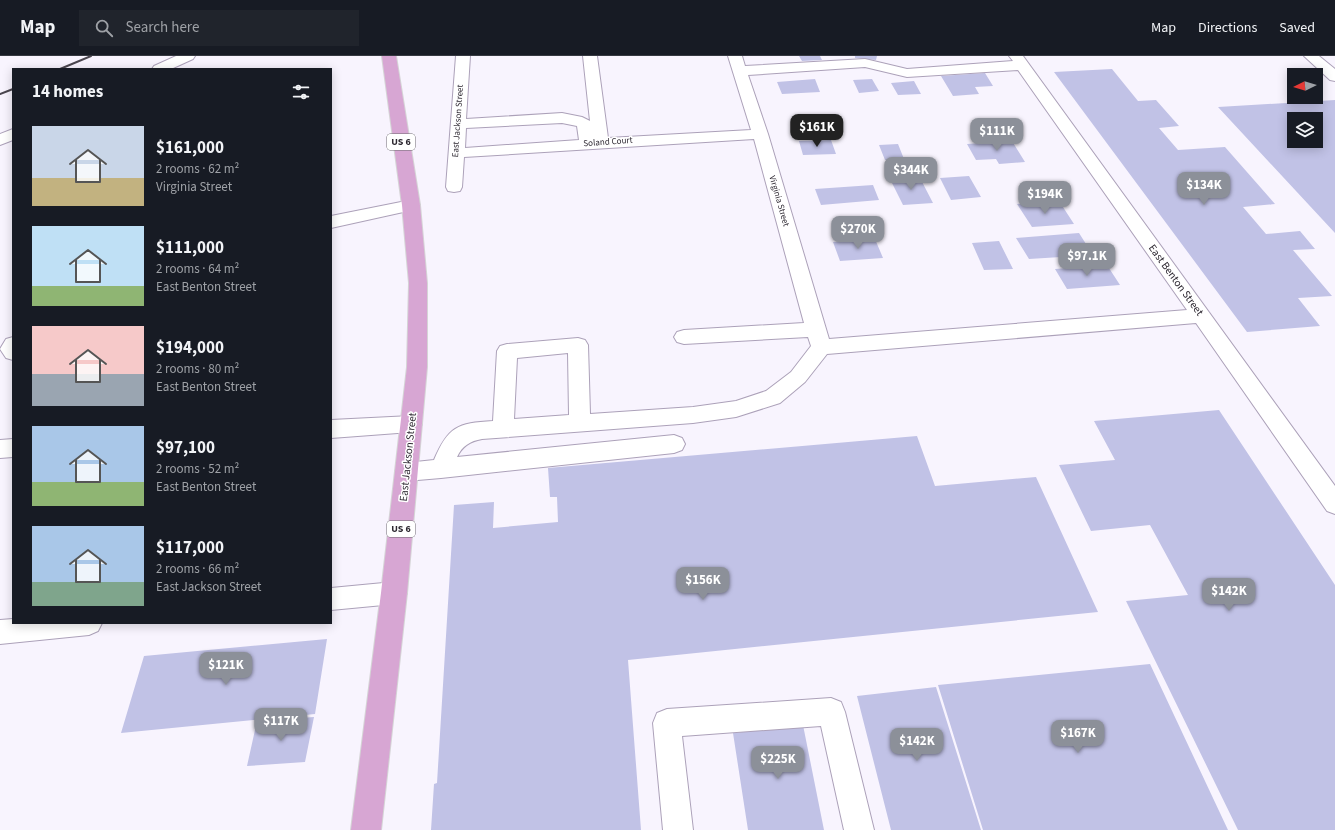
<!DOCTYPE html>
<meta charset="utf-8">
<style>
body{margin:0;font-family:"Source Sans 3",sans-serif;background:#20242c;color:#f1f3f6;height:100vh;display:flex;flex-direction:column;font-size:15px;white-space:nowrap}
*{box-sizing:border-box;margin:0}
p{font-size:13px;color:#9ea1a6}
.icon{flex:none;width:22px;height:22px;fill:none;stroke:currentColor;stroke-width:2;stroke-linecap:round;stroke-linejoin:round}
.map{position:relative;flex:1;overflow:hidden}
.drawer{position:absolute;left:12px;top:12px;width:320px;height:556px;display:flex;flex-direction:column;background:#171b24;border-radius:0px;box-shadow:0 2px 10px #0003}
.drawer>*{flex:none}
.needle{width:26px;rotate:265deg}
.controls{position:absolute;left:1287px;top:12px;display:grid;gap:8px}
.controls a{display:grid;place-items:center;width:36px;height:36px;border-radius:0px;background:#171b24;box-shadow:0 2px 10px #0003;font-size:20px}
.price{position:absolute;translate:-50% -34px;padding:0 9px;border-radius:8px;background:#8c9099;color:#fff;font-size:13px;line-height:26px;filter:drop-shadow(0 1px 2px #0008)}
.price::after{content:'';position:absolute;left:50%;top:24px;width:12px;height:9px;margin-left:-6px;background:inherit;clip-path:polygon(0 0,100% 0,50% 100%)}
.price.current{background:#222;color:#fff}
ul{padding:0;list-style:none}
li{display:flex;align-items:center;gap:12px;height:100px;padding:0 20px}
li span{display:grid;place-items:center;flex:none;width:112px;height:80px;border-radius:0px;color:#555}
li>.icon{margin-inline-start:auto}
span .icon{width:48px;height:48px;fill:#fffc;stroke-width:1}
li b{font-size:17px}
h2{display:flex;justify-content:space-between;align-items:center;height:48px;padding:0 20px;font-size:17px}
header{display:flex;align-items:center;gap:24px;box-sizing:border-box;height:56px;padding:0 20px;background:#171b24;border-bottom:1px solid #363941}
header strong{font-size:19px}
nav{display:flex;gap:22px;margin-inline-start:auto;font-size:14px}
.search{width:280px;height:36px;background:#20242c;display:flex;align-items:center;gap:10px;box-sizing:border-box;padding:0 14px;border-radius:0px;color:#9ea1a6;font-size:15px}
.map>svg:first-child{display:block}
</style>
<header>
<strong>Map</strong>
<div class="search"><svg class="icon" aria-label="search" viewBox="0 0 24 24"><circle cx="10" cy="10" r="6"/><path d="M15 15l6 6"/></svg>Search here</div>
<nav><a>Map</a><a>Directions</a><a>Saved</a></nav>
</header>
<div class="map">
<svg width="1335" height="774" viewBox="0 0 1335 774">
<rect width="100%" height="100%" fill="#f8f4fe"/>
<path fill="#c1c2e6" fill-rule="evenodd" d="M799,0h21l2,4 -20,1z
M855,0h22l-1,4 -21,-2z
M1112,13l26,32 18,-1 23,26 -20,2 19,22 47,-3 50,57 -32,3 23,27 34,-3 15,18 -22,1 39,46 -34,2 22,28 -73,6 -193,-260z
M985,17l8,13 -18,1 4,7 -26,2 -12,-20z
M815,23l5,13 -38,2 -5,-12z
M872,23l7,12 -20,2 -6,-13z
M914,25l7,13 -23,1 -7,-12z
M1335,44v133l-117,-126zM1294,63h22v22h-22z
M1006,62l10,15 -23,2 -5,-9h-7l-4,-6z
M819,64l5,14 -29,2 -4,-14z
M831,84l5,14 -33,1 -4,-14z
M1012,85l13,21 -26,2 -3,-5 -20,1 -9,-16z
M898,88l6,15 -19,1 -6,-15z
M919,120l14,27 -30,2 -13,-26z
M969,120l12,21 -30,3 -11,-22z
M873,129l6,15 -58,5 -6,-16z
M1039,146l3,4 19,-2 13,20 -42,3 -15,-23z
M1079,177l14,22 -64,4 -13,-21z
M875,183l8,19 -43,3 -7,-19z
M999,185l14,28 -29,1 -12,-27z
M1107,209l13,20 -53,4 -12,-20z
M1219,354l116,175v245h-97l-112,-229 62,-6 -38,-70 -59,6 -32,-66 56,-5 -21,-39z
M917,380l18,50 101,-9 62,135 -470,48 13,170h-210l3,-46 3,-1 17,-278 40,-3 -1,26 65,-6 -1,-25h-7l-2,-29z
M327,583l-12,75 -194,19 23,-77z
M1150,608l78,166h-245l-45,-145z
M936,631l45,143h-90l-34,-134z
M314,661l-9,45 -58,4 10,-45z
M803,669l21,105h-76l-15,-97z"/>
<g fill="none" stroke-linecap="round" stroke-linejoin="round">
<defs>
<path id="minor" d="M176,0h19l-2,3 -22,10h-19l2,-3z
M456,0h14l-4,63 96,-6 20,4 8,4 -7,-65h14l11,82 143,-8 -23,-74h14l3,10 120,-7 42,10 106,-8 -4,-5h14l312,430v28l-8,-3 -131,-188 -369,31 -22,28 -25,21 -44,14 -43,6 -211,16c-12,2 -20,7 -25,18l217,-22 8,3 3,6 -3,6 -8,3 -233,25 -35,3 -8,-2 -3,-7 3,-7 8,-2 28,-3c14,-33 23,-37 59,-39l4,-70 3,-5 7,-2 71,-6 7,2 3,5 2,69 103,-7 43,-6 30,-10 25,-19 20,-26 -3,-9 -124,7 -7,-2 -3,-5 3,-5 7,-2 120,-7 -50,-184 -290,18 -2,30 -2,4 -6,1 -6,-1 -2,-4zM865,11l42,10 111,-7 169,240 -358,29 -61,-205 -20,-59zM562,67l15,3 2,14 -114,8 1,-20zM568,297l1,62 -55,4 3,-61z
M1304,0h15l16,13v12l-5,-1z
M13,73v11l-13,5v-11z
M411,144l6,1 3,4 -3,4 -86,19v-12z
M13,281v23l-7,-2 -6,-9 6,-10z
M411,360l8,2 3,6 -3,6 -8,2 -80,6v-18z
M13,383v18l-13,1v-18z
M394,526l9,3 4,8 -4,8 -9,3 -63,6v-22z
M13,563v4h89l-4,8 -9,4 -89,9v-24z
M831,642l10,4 4,10 29,118h-30l-23,-104 -139,10 11,94h-30l-10,-107 4,-10 10,-4z"/>
<path id="major" d="M382,0h14l24,149 7,78v84l-20,226 -26,237h-30l30,-237 26,-226 2,-84 -7,-78z"/>
</defs>
<use href="#minor" stroke="#aca1b9" stroke-width="2"/>
<use href="#major" stroke="#d5d4d6" stroke-width="2"/>
<use href="#minor" fill="#fff" fill-rule="evenodd"/>
<use href="#major" fill="#d7a6d3" fill-rule="evenodd"/>
<path stroke="#4b464f" stroke-width="2" d="M60,13l31,-13
M0,38l13,-5"/>
</g>
<g text-anchor="middle" dominant-baseline="central" stroke-width="3" stroke-linejoin="round" paint-order="stroke">
<g font-size="9" fill="#2d2831" stroke="#fff">
<text transform="translate(458 65) rotate(-86)">East Jackson Street</text>
<text transform="translate(608 86) rotate(-4)">Soland Court</text>
<text transform="translate(779 145) rotate(74)">Virginia Street</text>
</g>
<g fill="#fff" stroke="#6c686f" stroke-width="1">
<rect x="387" y="78" width="28" height="16" rx="3"/>
<rect x="387" y="465" width="28" height="16" rx="3"/>
</g>
<g font-size="10" font-weight="bold" fill="#2d2831">
<text x="401" y="86">US 6</text>
<text x="401" y="473">US 6</text>
</g>
<g font-size="11" fill="#2d2831" stroke="#fff">
<text transform="translate(1176 224) rotate(54)">East Benton Street</text>
<text transform="translate(408 401) rotate(-84)">East Jackson Street</text>
</g>
</g>
</svg>
<div class="controls">
<a><svg class="needle" viewBox="-14 -14 28 28"><path d="M0-13l5 13h-10z" fill="#e53935"/><path d="M0 13l5-13h-10z" fill="#9ea1a6"/></svg></a>
<a><svg class="icon" aria-label="layers" viewBox="0 0 24 24"><path d="M12 4l9 5-9 5-9-5zM3 14l9 5 9-5"/></svg></a>
</div>
<b class="price current" style="left:817px;top:92px">$161K</b>
<b class="price" style="left:997px;top:96px">$111K</b>
<b class="price" style="left:911px;top:135px">$344K</b>
<b class="price" style="left:1204px;top:150px">$134K</b>
<b class="price" style="left:1045px;top:159px">$194K</b>
<b class="price" style="left:858px;top:194px">$270K</b>
<b class="price" style="left:1087px;top:221px">$97.1K</b>
<b class="price" style="left:703px;top:545px">$156K</b>
<b class="price" style="left:1229px;top:556px">$142K</b>
<b class="price" style="left:226px;top:630px">$121K</b>
<b class="price" style="left:281px;top:686px">$117K</b>
<b class="price" style="left:1078px;top:698px">$167K</b>
<b class="price" style="left:917px;top:706px">$142K</b>
<b class="price" style="left:778px;top:724px">$225K</b>
<section class="drawer">
<h2>14 homes<svg class="icon" aria-label="filters" viewBox="0 0 24 24"><path d="M4 7h16M4 17h16"/><circle cx="9" cy="7" r="2"/><circle cx="15" cy="17" r="2"/></svg></h2>
<ul>
<li><span style="background:linear-gradient(#c9d6e8 65%,#c2b280 0)"><svg class="icon" aria-label="home" viewBox="0 0 24 24"><path d="M3 11l9-7 9 7M6 9v11h12V9"/></svg></span><div><b>$161,000</b><p>2 rooms · 62 m²</p><p>Virginia Street</p></div></li>
<li><span style="background:linear-gradient(#bfe0f5 75%,#8fb573 0)"><svg class="icon" aria-label="home" viewBox="0 0 24 24"><path d="M3 11l9-7 9 7M6 9v11h12V9"/></svg></span><div><b>$111,000</b><p>2 rooms · 64 m²</p><p>East Benton Street</p></div></li>
<li><span style="background:linear-gradient(#f6c9c9 60%,#9aa5b1 0)"><svg class="icon" aria-label="home" viewBox="0 0 24 24"><path d="M3 11l9-7 9 7M6 9v11h12V9"/></svg></span><div><b>$194,000</b><p>2 rooms · 80 m²</p><p>East Benton Street</p></div></li>
<li><span style="background:linear-gradient(#a9c7e8 70%,#8fb573 0)"><svg class="icon" aria-label="home" viewBox="0 0 24 24"><path d="M3 11l9-7 9 7M6 9v11h12V9"/></svg></span><div><b>$97,100</b><p>2 rooms · 52 m²</p><p>East Benton Street</p></div></li>
<li><span style="background:linear-gradient(#a9c7e8 70%,#7fa58c 0)"><svg class="icon" aria-label="home" viewBox="0 0 24 24"><path d="M3 11l9-7 9 7M6 9v11h12V9"/></svg></span><div><b>$117,000</b><p>2 rooms · 66 m²</p><p>East Jackson Street</p></div></li>
</ul>
</section>
</div>
